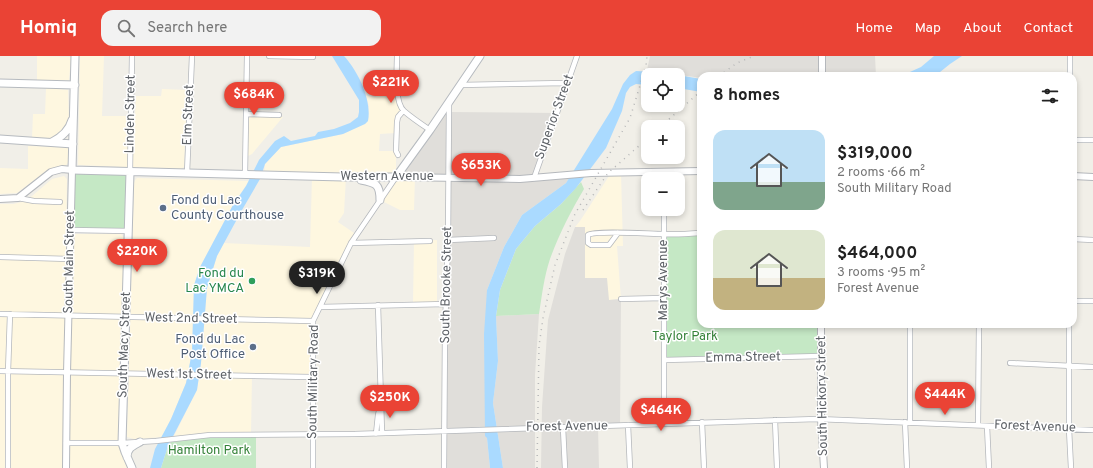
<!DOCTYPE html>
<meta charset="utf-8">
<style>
body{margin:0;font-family:Overpass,sans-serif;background:#f2f2f2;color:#222;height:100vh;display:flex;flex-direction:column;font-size:15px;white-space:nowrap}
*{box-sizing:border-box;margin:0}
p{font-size:13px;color:#767676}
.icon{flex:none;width:22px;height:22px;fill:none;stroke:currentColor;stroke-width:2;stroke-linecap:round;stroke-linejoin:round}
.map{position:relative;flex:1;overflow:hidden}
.details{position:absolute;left:697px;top:16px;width:380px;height:256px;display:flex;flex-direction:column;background:#fff;border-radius:12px;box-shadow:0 2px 6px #0003}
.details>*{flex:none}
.controls{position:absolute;left:641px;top:12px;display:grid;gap:8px}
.controls a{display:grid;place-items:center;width:44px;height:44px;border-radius:8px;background:#fff;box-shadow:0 2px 6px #0003;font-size:20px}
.price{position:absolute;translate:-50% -34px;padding:0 9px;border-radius:14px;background:#ea4335;color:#fff;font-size:13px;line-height:26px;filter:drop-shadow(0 1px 2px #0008)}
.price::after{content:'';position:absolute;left:50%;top:24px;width:12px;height:9px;margin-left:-6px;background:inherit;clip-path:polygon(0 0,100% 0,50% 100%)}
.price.active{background:#222;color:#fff}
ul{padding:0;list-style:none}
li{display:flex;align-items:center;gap:12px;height:100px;padding:0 16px}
li span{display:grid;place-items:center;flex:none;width:112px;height:80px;border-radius:12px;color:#555}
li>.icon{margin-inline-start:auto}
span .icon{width:48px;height:48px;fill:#fffc;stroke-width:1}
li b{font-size:17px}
h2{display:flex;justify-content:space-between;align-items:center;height:48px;padding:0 16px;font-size:17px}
header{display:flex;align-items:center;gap:24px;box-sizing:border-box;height:56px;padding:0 20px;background:#ea4335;color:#fff}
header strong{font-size:19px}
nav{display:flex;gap:22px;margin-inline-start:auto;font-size:14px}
.search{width:280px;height:36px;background:#f2f2f2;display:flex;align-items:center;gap:10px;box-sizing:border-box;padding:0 14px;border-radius:12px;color:#767676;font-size:15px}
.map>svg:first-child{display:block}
</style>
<header>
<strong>Homiq</strong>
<div class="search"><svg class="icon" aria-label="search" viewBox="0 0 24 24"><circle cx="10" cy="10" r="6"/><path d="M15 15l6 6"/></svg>Search here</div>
<nav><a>Home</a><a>Map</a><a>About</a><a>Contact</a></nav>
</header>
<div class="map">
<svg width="1093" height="412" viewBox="0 0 1093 412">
<rect width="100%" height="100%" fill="#f1efe8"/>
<path fill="#fef7e0" d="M37,0l34,1 -2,23 -32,1z
M80,0h24l-2,60h33l1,-20h25l1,-7 25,1 -3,77 -3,2h-11l-92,-4z
M46,32l22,2 1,30 -2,8 -13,10h-22l1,-24h12z
M376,38h22l5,17 -5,6 -2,16 -16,1 -1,17h17v26h19l-1,33h-14l-20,-10 16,-23h-50l-2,36 -6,9 19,13 -44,86 -1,56 -60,-1 -1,58 -79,6 25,-50 4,-27 6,-75 10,-32 7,-13 86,4 2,-70 -48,-1 1,-12 16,-17 62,-13 25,-13 1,-15 -3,-10 10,1z
M251,60l32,1 -31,37 -4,2 1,-38z
M28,90l38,1 2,1v15l-3,3 -19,5 -29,22 -17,1v-26l28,1z
M611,117h10l2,73h-6l4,53 -12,1 -24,-22v-51h-10l5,-6z
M64,120l3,3 -1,55h55l3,3 -5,210 8,21h-127v-264h13l9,-2 10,-6 20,-17z
M137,122l112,3 -16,24 -33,62 -6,18 -2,67 -6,31 -15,36 -9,18 -28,2 -7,-2 7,-254 1,-3z
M437,184v64h-24l1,-63z"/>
<path fill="#e0deda" d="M650,0h225l1,20h-175v2l-54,-8z
M448,46l2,10 107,1 -23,65 38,-4 -6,9 -44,32 -18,32 -17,43v148l3,30h-46l4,-290 -52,-1z
M575,171h10v51h22l2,22 12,-1 -1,127 -22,1 1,41h-58l1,-61 6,-87 17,-66z
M539,258l-4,61v93h-32l-10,-65 5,-42 -2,-45z"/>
<path fill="#c5e8c5" d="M72,114l58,2 -1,59 -59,-1z
M581,126l3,7c-13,22 -25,45 -34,70 -6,18 -8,36 -11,55l-43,2 4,-26 16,-41 19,-23 26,-22z
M701,177v91h120v32l-157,4 1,-126z
M256,378v34h-95l7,-22 4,-6z"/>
<path fill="#aadaff" d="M332,0h12c14,15 28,44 24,65l-3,3 -22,10 -62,13 -16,17 -5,15 -18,31 -25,46 -10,32 -6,75 -4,27 -29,56 -7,22h-11l5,-19 16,-30 15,-36 6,-31 2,-67 6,-18 33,-62 13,-19 13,-26 16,-19 9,-5 7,5 24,-5 3,-4 16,-3 16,-6 8,-6 1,-5v-12z
M934,0h28l-12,8 -15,12h-34l20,-9z
M636,15l18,1 22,3h-28v10l-12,-1 -6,3 -4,6 -4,18 -16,37 -30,40 -15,16 -26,22 -19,23 -16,41 -4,26 2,45 -5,42 10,65h-13l-3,-30 -2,-2 -1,-102 3,-44 17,-43 18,-32 44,-32 46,-74 11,-25 7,-9z
M678,19l23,4v13l-23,-4z"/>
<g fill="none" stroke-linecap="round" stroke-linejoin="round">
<defs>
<path id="minor" d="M269,0l44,1
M397,0c0,13 -3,46 7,55 8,7 17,13 26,19
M1070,20v-20
M460,29l107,-2
M246,58l33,1
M1073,84h20
M398,99l-2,-4 1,-29 1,-5 5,-6
M130,116l2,-116
M664,116v7
M187,117l5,-117
M245,119l2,-119
M534,122l43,-122
M18,142l16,3 26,1
M70,174l59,1
M618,177l-9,12h-18l-3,-2v-8c7,-5 63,-1 75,-1 13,1 25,0 38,-1
M1073,183l20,1
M448,184l46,-2
M351,187l79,-2
M0,201l70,2
M621,243l43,-1
M1073,245h20
M378,249l4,128
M320,251l126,-3
M0,258l313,7
M1069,268v105l2,39
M664,304l157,-4
M1010,307l83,4
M0,315l312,6
M775,364l2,48
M702,366l2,46
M905,366l2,46
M910,366v-98
M664,367v-214
M628,369l2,43
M978,369l1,-101
M987,370l2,42
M563,372l2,40
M376,378l2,-19 2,-8
M66,387h56l34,-2 54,-6 145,-1 462,-15 276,11
M8,412v-96l2,-58
M313,412v-147l38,-78 45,-66
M444,412l1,-139 3,-89 1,-136"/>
<path id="tertiary" d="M822,20v-20
M1073,120l20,1
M396,121l124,2 71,-6 110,-2
M0,143l18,-1 33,-26 11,-3 10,1 -5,203 -1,95
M821,268v95l3,49"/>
<path id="secondary" d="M75,0l-3,114 271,7h53l34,-47 50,-74
M0,27l75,2
M0,83l73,5
M52,86c10,-5 17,-11 20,-22
M130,116l-8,271 3,9 7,16
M361,124c15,3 19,4 19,20
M127,401c0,-9 6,-11 13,-15"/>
</defs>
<use href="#minor" stroke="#b5b8bc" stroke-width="6"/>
<use href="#tertiary" stroke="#b5b8bc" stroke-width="8"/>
<use href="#secondary" stroke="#b6babf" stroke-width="9"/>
<use href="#minor" stroke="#fff" stroke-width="4.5"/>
<use href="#tertiary" stroke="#fff" stroke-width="6"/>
<use href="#secondary" stroke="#fff" stroke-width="7"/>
<path stroke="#b6b7b8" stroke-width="1.5" stroke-dasharray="1 5" stroke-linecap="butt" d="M719,20l18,-13 17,-7
M660,71l41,-36
M583,154l25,-37 40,-35
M537,412l2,-122 4,-28 12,-53 20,-51 55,-96 16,-52 1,-10"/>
</g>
<g fill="#5c6f8a" stroke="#fff" stroke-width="1.5">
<circle cx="163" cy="152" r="4"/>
<circle cx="253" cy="291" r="4"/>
</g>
<circle fill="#2e9e5b" stroke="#fff" stroke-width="1.5" cx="252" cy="225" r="4"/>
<g text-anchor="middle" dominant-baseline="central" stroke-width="3" stroke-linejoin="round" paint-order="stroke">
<g font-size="13" fill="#5f6368" stroke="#fff">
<text transform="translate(131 58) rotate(-89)">Linden Street</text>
<text transform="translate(189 59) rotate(-88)">Elm Street</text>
<text transform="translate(555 61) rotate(-70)">Superior Street</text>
<text x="387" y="121">Western Avenue</text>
<text transform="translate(70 206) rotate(-89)">South Main Street</text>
<text transform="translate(664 224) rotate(-90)">Marys Avenue</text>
<text transform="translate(447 229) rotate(-89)">South Brooke Street</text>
<text transform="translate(191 263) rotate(1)">West 2nd Street</text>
<text transform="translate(125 289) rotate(-88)">South Macy Street</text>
<text transform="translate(743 302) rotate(-1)">Emma Street</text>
<text transform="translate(189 319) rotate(1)">West 1st Street</text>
<text transform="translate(314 326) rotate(-89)">South Military Road</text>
<text transform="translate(823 340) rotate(-91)">South Hickory Street</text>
<text transform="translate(567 371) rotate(-1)">Forest Avenue</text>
<text transform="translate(1035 371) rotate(2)">Forest Avenue</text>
</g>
<g font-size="13" fill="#4e5e75" stroke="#fff" text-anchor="start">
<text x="171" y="145">Fond du Lac<tspan x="171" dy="15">County Courthouse</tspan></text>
<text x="245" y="284" text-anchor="end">Fond du Lac<tspan x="245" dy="15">Post Office</tspan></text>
</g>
<g font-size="13" fill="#27864d" stroke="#fff" text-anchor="end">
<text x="244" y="218">Fond du<tspan x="244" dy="15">Lac YMCA</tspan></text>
</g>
<g font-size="13" fill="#348238" stroke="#fff">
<text x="685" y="281">Taylor Park</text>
<text x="209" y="395">Hamilton Park</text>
</g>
</g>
</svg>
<div class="controls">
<a><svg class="icon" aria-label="locate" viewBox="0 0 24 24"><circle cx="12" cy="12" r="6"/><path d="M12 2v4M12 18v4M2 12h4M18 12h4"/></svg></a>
<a>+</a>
<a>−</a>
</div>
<b class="price" style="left:391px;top:48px">$221K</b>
<b class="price" style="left:254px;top:60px">$684K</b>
<b class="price" style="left:481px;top:131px">$653K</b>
<b class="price" style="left:137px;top:217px">$220K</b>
<b class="price active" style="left:317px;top:239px">$319K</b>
<b class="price" style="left:945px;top:360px">$444K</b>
<b class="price" style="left:390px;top:363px">$250K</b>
<b class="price" style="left:661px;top:376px">$464K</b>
<section class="details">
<h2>8 homes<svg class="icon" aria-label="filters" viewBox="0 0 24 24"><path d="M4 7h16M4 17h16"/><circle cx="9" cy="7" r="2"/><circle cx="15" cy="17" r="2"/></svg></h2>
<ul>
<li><span style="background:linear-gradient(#bfe0f5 65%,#7fa58c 0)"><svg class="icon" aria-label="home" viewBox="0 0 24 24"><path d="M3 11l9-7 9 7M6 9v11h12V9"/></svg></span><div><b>$319,000</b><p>2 rooms · 66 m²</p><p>South Military Road</p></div></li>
<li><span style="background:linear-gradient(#dfe7d0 60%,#c2b280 0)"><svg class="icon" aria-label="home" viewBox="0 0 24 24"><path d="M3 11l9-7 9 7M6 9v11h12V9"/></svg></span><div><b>$464,000</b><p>3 rooms · 95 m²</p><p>Forest Avenue</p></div></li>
</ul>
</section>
</div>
